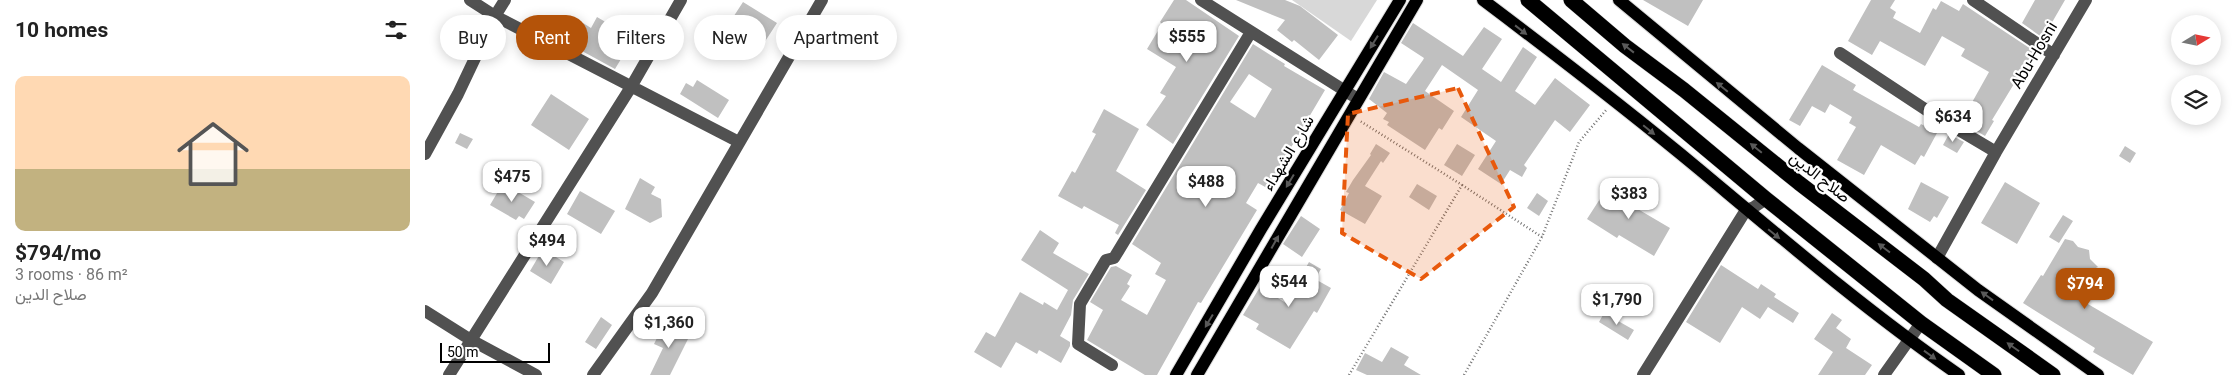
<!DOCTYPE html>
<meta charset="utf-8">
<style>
body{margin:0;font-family:Roboto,Vazirmatn,sans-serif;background:#f2f2f2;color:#222;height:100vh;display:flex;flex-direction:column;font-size:19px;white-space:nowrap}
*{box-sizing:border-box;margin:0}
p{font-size:16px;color:#767676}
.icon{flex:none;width:28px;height:28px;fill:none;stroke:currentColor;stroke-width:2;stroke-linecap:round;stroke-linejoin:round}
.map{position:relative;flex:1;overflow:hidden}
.side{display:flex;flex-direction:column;background:#fff;width:425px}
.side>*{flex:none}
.banner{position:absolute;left:15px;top:15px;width:475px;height:45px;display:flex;gap:10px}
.needle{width:32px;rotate:80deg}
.fabs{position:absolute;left:1746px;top:15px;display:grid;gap:10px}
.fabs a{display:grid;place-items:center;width:50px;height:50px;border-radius:50%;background:#fff;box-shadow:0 2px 12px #0003;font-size:25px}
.scale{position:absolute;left:15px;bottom:12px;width:110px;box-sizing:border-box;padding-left:5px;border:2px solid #000;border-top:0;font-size:14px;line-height:18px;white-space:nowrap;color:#000;-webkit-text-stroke:4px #fff;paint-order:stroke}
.price{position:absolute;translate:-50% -42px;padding:0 11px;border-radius:10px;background:#fff;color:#222;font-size:16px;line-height:32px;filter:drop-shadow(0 1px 2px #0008)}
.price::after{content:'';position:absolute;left:50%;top:30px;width:15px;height:11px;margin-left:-8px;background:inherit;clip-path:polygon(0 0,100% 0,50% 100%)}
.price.selected{background:#b45309;color:#fff}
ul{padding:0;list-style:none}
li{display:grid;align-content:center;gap:10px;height:265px;padding:0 15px}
li span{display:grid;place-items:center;height:155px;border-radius:10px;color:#555}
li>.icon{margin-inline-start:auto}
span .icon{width:90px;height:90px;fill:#fffc;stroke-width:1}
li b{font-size:21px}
h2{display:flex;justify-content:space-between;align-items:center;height:60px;padding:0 15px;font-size:21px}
.tag{padding:0 18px;border-radius:22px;background:#fff;box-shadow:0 2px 12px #0003;font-size:18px;line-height:45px}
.tag.selected{background:#b45309;color:#fff}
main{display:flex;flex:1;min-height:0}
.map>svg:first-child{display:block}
</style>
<main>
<section class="side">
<h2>10 homes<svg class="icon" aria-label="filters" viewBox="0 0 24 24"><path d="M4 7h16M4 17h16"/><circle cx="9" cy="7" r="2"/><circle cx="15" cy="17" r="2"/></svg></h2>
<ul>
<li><span style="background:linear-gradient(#ffd9b3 60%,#c2b280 0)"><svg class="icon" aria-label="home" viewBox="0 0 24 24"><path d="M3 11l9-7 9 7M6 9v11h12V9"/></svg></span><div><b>$794/mo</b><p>3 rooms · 86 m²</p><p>صلاح الدين</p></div></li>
</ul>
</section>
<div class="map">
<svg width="1812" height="375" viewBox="0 0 1812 375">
<rect width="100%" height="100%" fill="#fff"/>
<path fill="#d8d8d8" d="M867,0h85l-26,41z"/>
<path fill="#c0c0c0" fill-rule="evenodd" d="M749,0h12l53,36 -66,108 -27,-19 20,-29 -6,-3 16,-26 -29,-18 15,-25 -2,-2z
M811,0h49l15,6 38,29 -19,25 -25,-20 -2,2 -15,-12 8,-10z
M1218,0h60l-15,26z
M1446,0h24l-5,8 6,4 -3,6 27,15 13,-25 3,2 5,-9 18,10 4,-7 71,47 -42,69 2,1 -9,15 -27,-16 9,-15 3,1 19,-34 -28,-16 4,-7 -23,-13 -17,30 -45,-25 -8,14 -24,-14z
M1610,0h30l-22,38 -21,-15z
M318,2l34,21 -13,20 -34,-21z
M172,17l12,7 -7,10 25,15 -12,20 -44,-24 12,-22 8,5z
M988,23l50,33 21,-29 18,12 -20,30 19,13 22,-35 14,10 -22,34 20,14 20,-27 35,27 -20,27 -15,-12 -31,45 3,3 -5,9 -12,-7 -9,14 -23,-15 18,-28 -35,-24 17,-27 -36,-25 -17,26 29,20 -12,19 -3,-2 -14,22 -38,-25 2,-3 -6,-3 4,-6 -18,-14 15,-27 22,12 17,-24 1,-2 -23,-15z
M828,44l32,20 -1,2 41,24 -58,98 -9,-5 -12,20 11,7 -56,93 -3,-1 -41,73h-12l-58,-35 16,-30 -13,-8 21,-35 5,-1 16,9 -5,9 3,2 -9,14 26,15 19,-35 -11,-6 6,-11 -29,-19zM824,74l23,15 -17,29 -25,-16z
M1397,65l34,20 -3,5 66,37 2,-3 16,9 -13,24 -3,-2 -6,10 -34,-20 -17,30 -27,-15 19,-33 -7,-4 3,-6 -22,-13 -5,9 -13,-7 -12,20 -11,-6z
M272,80l32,20 -11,18 -38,-24 6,-11 7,4z
M126,94l38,25 -20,31 -38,-25z
M679,109l35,20 -23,42 30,19 -28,45 -3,-2 4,-8 -35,-19 -2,3 -24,-13 14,-25 3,2 21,-39 -4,-2z
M35,133l13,6 -6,10 -12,-6z
M1524,134l15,8 -7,11 -14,-8z
M951,144l14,9 -7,10 -2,-2 -16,25 17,10 -17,28 -25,-14 9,-17 -3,-1 7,-12 18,-25 -1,-1z
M1032,144l18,11 -13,21 -18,-11z
M1700,146l11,7 -6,10 -11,-7z
M215,178l15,9 -4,7 10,5 1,18 -12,6 -25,-14z
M1496,182l28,15 -12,21 -3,-2 -4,6 -22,-13z
M1580,182l35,21 -23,41 -36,-21z
M78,183l32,19 -11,17 -5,-3 -3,4 -26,-15z
M992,184l20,12 -8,14 -20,-13z
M1204,184l16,10 -9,14 34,20 -16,28 -35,-21 -2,3 -30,-19 20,-31 14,9z
M155,191l35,20 -14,23 -34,-20z
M1112,193l11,8 -9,15 -12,-8z
M1638,215l10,6 -14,22 -10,-6z
M876,216l19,13 -18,28 -19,-13z
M615,230l19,13 -6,10 36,21 -16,26 -2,15 -11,21 10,6v4l-9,17 -22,-13 -2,4 -21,-12 -15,26 -27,-16 12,-20 9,5 25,-45 23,13 1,-3 13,8 11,-20 -47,-30z
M1640,239l8,2 5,6 11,3 1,9 8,8 -9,4 -1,10 -31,5 96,56 -20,33 -40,-23 2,-4 -72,-45 18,-28 2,1z
M118,249l21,13 -13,22 -21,-13z
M884,262l12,7 -6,10 16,9 -14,25 -3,-2 -24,38 -34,-20 3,-5 -16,-9 17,-28 26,16z
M1296,265l37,24 3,-5 15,10 -2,3 25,16 -6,10 -25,-16 -8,12 -18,-12 -22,36 -34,-21z
M1179,313l30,17 -6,10 -29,-18z
M1407,313l10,7 -6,8 15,11 -5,9 26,17 -7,10h-47l15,-23 -19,-13z
M176,317l11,8 -16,24 -11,-7z
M240,322l25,13 -20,40h-20l13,-27 -9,-4z
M966,347l18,10 -5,8 17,10h-54l-11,-5 9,-17 17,9z"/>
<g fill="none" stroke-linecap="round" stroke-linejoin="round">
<defs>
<path id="major" d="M1058,0c73,55 147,112 217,170 85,71 168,142 259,205
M1194,0l179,148 180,142 120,85
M751,375l85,-146 139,-229
M772,375l220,-375"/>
<path id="highway" d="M1103,0l238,199 155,124 73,52
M1146,0l54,46 59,44 115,93 125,96 23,21 106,75"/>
</defs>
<use href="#major" stroke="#dbdbdb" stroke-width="14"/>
<use href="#highway" stroke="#dbdbdb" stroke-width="16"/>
<path stroke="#737373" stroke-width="2.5" stroke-dasharray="1 2.5" stroke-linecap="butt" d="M1037,185l80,52
M924,375l113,-190 -102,-64
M1039,375l78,-138 37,-95 28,-33"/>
<path stroke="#515151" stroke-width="12" d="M45,0l25,16 244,126
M776,0l157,99
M1548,0l81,55
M1415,53l97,64 59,35
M0,154l33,-60 37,-78 10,-16
M1512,258l59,-106 90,-152
M0,311l46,29 65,35
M687,365l-34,-21 2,-40 26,-44 8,-2 137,-226
M24,375l182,-288 50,-87
M168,375l59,-82 170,-293
M1218,375l103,-165 8,-3 12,-8
M1459,375l37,-52"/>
<use href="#major" stroke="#000" stroke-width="12"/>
<use href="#highway" stroke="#000" stroke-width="15"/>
</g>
<defs><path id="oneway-solid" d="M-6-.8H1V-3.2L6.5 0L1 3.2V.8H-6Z" transform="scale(1.25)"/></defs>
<g fill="#595959">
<use href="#oneway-solid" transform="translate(1096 30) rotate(38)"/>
<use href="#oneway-solid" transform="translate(949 42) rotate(122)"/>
<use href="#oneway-solid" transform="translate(1203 48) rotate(-142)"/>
<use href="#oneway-solid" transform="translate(1297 87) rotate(-141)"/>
<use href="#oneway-solid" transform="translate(1224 130) rotate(39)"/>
<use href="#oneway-solid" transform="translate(1331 148) rotate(-141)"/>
<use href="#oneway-solid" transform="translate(865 181) rotate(121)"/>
<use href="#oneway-solid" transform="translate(1349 234) rotate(39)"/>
<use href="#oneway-solid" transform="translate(850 242) rotate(-61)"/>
<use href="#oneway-solid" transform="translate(1459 248) rotate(-143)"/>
<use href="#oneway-solid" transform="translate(1562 296) rotate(-144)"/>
<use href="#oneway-solid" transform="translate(784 321) rotate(121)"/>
<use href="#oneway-solid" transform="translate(1588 347) rotate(-145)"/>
<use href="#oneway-solid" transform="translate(1505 355) rotate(36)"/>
</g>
<path fill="#e8590c" fill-opacity="0.2" stroke="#e8590c" stroke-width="4" stroke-dasharray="10 6" stroke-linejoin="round" d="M1033,88l56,119 -93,72 -79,-46 6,-119z"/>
<g text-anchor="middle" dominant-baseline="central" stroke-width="4.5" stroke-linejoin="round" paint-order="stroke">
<g font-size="16" fill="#000" stroke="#fff">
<text transform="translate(1609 55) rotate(-59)">Abu-Hosni</text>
<text transform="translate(863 153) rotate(-59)">شارع الشهداء</text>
<text transform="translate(1395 177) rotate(38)">صلاح الدين</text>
</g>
</g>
</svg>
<div class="fabs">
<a><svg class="needle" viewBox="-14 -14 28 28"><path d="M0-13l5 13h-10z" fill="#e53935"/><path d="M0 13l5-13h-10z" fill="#767676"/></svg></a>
<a><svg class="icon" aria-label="layers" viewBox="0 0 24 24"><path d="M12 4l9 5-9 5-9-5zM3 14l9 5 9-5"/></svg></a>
</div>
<div class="scale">50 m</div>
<b class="price" style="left:762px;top:63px">$555</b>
<b class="price" style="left:1528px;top:143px">$634</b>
<b class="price" style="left:87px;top:203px">$475</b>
<b class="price" style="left:781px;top:208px">$488</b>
<b class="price" style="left:1204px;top:220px">$383</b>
<b class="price" style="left:122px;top:267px">$494</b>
<b class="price" style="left:864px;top:308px">$544</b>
<b class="price selected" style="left:1660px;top:310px">$794</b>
<b class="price" style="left:1192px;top:326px">$1,790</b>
<b class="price" style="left:244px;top:349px">$1,360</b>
<div class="banner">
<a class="tag">Buy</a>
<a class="tag selected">Rent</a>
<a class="tag">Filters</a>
<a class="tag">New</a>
<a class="tag">Apartment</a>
</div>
</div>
</main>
